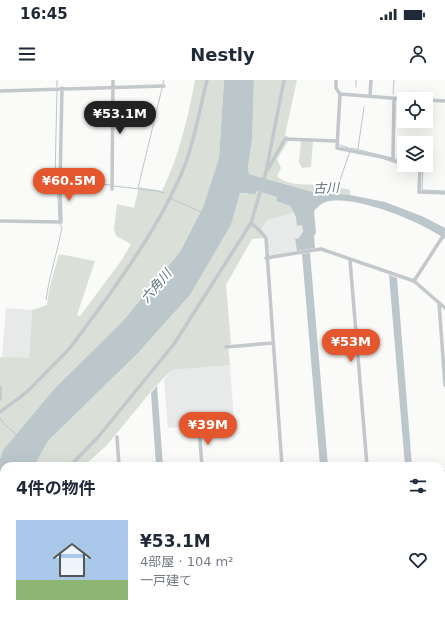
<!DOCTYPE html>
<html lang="ja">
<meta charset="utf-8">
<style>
body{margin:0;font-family:"DejaVu Sans","Noto Sans JP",sans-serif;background:#f2f2f3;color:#1f2937;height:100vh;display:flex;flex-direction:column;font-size:15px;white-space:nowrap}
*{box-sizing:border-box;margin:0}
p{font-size:13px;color:#747a83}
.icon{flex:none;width:22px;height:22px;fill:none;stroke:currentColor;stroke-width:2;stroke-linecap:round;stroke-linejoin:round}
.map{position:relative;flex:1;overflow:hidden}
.side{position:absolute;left:0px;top:382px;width:445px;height:156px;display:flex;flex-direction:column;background:#fff;border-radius:12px 12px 0 0;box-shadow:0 4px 16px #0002}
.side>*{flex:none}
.fabs{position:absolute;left:397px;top:12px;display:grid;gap:8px}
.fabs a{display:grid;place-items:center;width:36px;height:36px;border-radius:0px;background:#fff;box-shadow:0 4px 16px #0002;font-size:20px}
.price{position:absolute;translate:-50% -34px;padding:0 9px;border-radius:14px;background:#e4572e;color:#fff;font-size:13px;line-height:26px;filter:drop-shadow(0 1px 2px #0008)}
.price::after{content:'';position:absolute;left:50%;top:24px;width:12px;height:9px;margin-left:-6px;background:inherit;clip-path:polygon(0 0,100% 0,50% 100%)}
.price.current{background:#222;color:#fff}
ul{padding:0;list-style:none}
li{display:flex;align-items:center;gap:12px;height:100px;padding:0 16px}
li span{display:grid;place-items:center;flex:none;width:112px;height:80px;border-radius:0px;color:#555}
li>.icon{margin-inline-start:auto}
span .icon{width:48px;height:48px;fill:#fffc;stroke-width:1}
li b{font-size:17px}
h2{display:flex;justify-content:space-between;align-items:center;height:48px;padding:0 16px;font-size:17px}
.status{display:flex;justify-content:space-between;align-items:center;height:28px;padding:0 20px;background:#fff;direction:ltr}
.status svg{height:11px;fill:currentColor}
header{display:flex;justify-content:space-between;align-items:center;height:52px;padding:0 16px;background:#fff;font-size:18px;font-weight:600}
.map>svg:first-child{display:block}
</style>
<div class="status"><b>16:45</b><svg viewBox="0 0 49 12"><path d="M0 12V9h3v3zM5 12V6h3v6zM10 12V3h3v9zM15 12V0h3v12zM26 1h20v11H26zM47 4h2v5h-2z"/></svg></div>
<header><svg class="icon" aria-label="menu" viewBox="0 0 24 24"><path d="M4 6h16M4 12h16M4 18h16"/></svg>Nestly<svg class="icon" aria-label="person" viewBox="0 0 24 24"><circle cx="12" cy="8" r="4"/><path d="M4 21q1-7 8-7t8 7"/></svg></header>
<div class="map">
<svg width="445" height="538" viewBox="0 0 445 538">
<rect width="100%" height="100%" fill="#fafaf8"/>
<path fill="#e8e9e9" d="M293,133l9,12 1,4 -4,9 -4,1 2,12 -30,6v-19l-6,-9 6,-9z
M6,228l26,2 -3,49 -27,-2z
M230,285l4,57 -66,6 -4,-48 8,-10z"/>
<path fill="#dadfd7" d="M195,0h29l-5,78 -16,49 -23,45 -58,70 -67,66 -52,62 -3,9v-102l29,1 3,-48 15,-5 2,-15 10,-36 36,7 -18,54 3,1 41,-55 10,-17 -15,-8 -2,-7 3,-25 17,4 5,-21 23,4c17,-35 26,-73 33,-111z
M254,0h43l-12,55 5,3 -13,21 4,9 -4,8c11,11 34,8 49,9 8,1 16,3 24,5v5l-37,-3 -64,-18 -1,-7 4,-27z
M301,61h12l-2,26 -9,1 -3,-6z
M256,111l21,6 -1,4 14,5 3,7 -26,7 -6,9 6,9 -15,1 -26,46 5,59 -3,1 2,20 -58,5 -18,18 -47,57 -23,21h-50l14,-25 89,-87 53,-59 41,-70 9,-32 6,1z
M0,500l4,9v25h14l3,4h-21z
M66,534h54l4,4h-54z"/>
<path fill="#bbc7cb" d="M224,0h30l-2,60 -4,27 1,7 64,18 37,3 35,7 39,15 21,11v11c-24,-17 -90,-45 -119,-37 -5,1 -8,5 -12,9l2,22 -2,3 1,12 -18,3 -2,-12 4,-1 4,-7 -1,-6 -5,1 -1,-9 -6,-11 -14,-5 1,-4 -20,-6 -2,3 -15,-1 -9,32 -41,70 -53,59 -89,87 -14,25h-30v123l-4,-9v-121l3,-9 52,-62 67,-66 58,-70 23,-45 16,-49z
M310,173l18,213h-8l-18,-212z
M389,195l8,3 15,188h-7z
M157,306l6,80h-7l-5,-73z
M18,534h48l4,4h-49z"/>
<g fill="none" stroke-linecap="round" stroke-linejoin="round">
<path stroke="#bbc7cb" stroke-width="1" d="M57,7v-7
M356,7v-7
M57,11l-2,86 4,1
M393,14l1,-14
M339,65l10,3
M358,69l6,-42
M395,79l9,2
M423,85l-1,25 23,1
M57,98l2,43
M62,99l48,6
M113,106l45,5 6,2
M138,108l26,-108
M337,114l1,-8 13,-38 41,10
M172,119l29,13
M46,220c3,-24 12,-49 16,-73l-2,-3
M0,338l5,7 11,9"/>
<path stroke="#c3c8cc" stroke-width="3.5" d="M336,0v8l4,6 -3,54 45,9 22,7
M0,11l164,-5
M340,14l64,5
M370,16l1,-16
M426,20l19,1
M393,80l1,-61
M410,85l10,2 -1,25 26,1
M268,89l17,-30 52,2
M112,109l1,-109
M0,141l61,1 -1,-39 2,-95
M251,143l10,9 5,6 16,228
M266,178l55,-9 93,32 31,27
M350,180l17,206
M414,201l31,-48
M439,223l6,82
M226,267l46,-4
M0,307v12
M0,332c10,-8 22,-15 31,-24 12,-13 26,-26 38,-39 15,-19 29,-39 43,-58 28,-40 55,-81 73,-126 10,-27 15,-57 22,-85
M199,347l3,39
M117,357l2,29
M70,386l29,-30 75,-92 77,-121 15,-51 18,-92
M441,392h4
M103,534l5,4
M132,534v4
M214,534v4
M295,534v4
M378,534l1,4"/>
</g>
<g text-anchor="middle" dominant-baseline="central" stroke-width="4" stroke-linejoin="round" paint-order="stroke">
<g font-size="13" font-style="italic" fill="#60757c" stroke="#fff">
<text transform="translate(326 108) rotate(-2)">古川</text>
<text transform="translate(156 206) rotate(-50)">六角川</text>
</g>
</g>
</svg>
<div class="fabs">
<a><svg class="icon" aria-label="locate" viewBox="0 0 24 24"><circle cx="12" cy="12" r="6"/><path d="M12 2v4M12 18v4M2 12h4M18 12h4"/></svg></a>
<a><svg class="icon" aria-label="layers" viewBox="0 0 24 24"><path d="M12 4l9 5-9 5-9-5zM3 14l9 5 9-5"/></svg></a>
</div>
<b class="price current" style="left:120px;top:55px">¥53.1M</b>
<b class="price" style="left:69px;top:122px">¥60.5M</b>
<b class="price" style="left:351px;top:283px">¥53M</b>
<b class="price" style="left:208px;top:366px">¥39M</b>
<section class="side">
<h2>4件の物件<svg class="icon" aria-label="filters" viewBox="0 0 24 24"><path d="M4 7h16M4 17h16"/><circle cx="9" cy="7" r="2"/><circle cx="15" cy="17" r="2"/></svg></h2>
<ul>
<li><span style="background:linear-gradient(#a9c7e8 75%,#8fb573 0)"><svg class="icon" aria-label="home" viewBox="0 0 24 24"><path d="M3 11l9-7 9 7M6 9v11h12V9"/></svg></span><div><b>¥53.1M</b><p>4部屋 · 104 m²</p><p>一戸建て</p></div><svg class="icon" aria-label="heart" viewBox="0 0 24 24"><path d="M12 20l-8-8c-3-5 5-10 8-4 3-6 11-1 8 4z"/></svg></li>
</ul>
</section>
</div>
